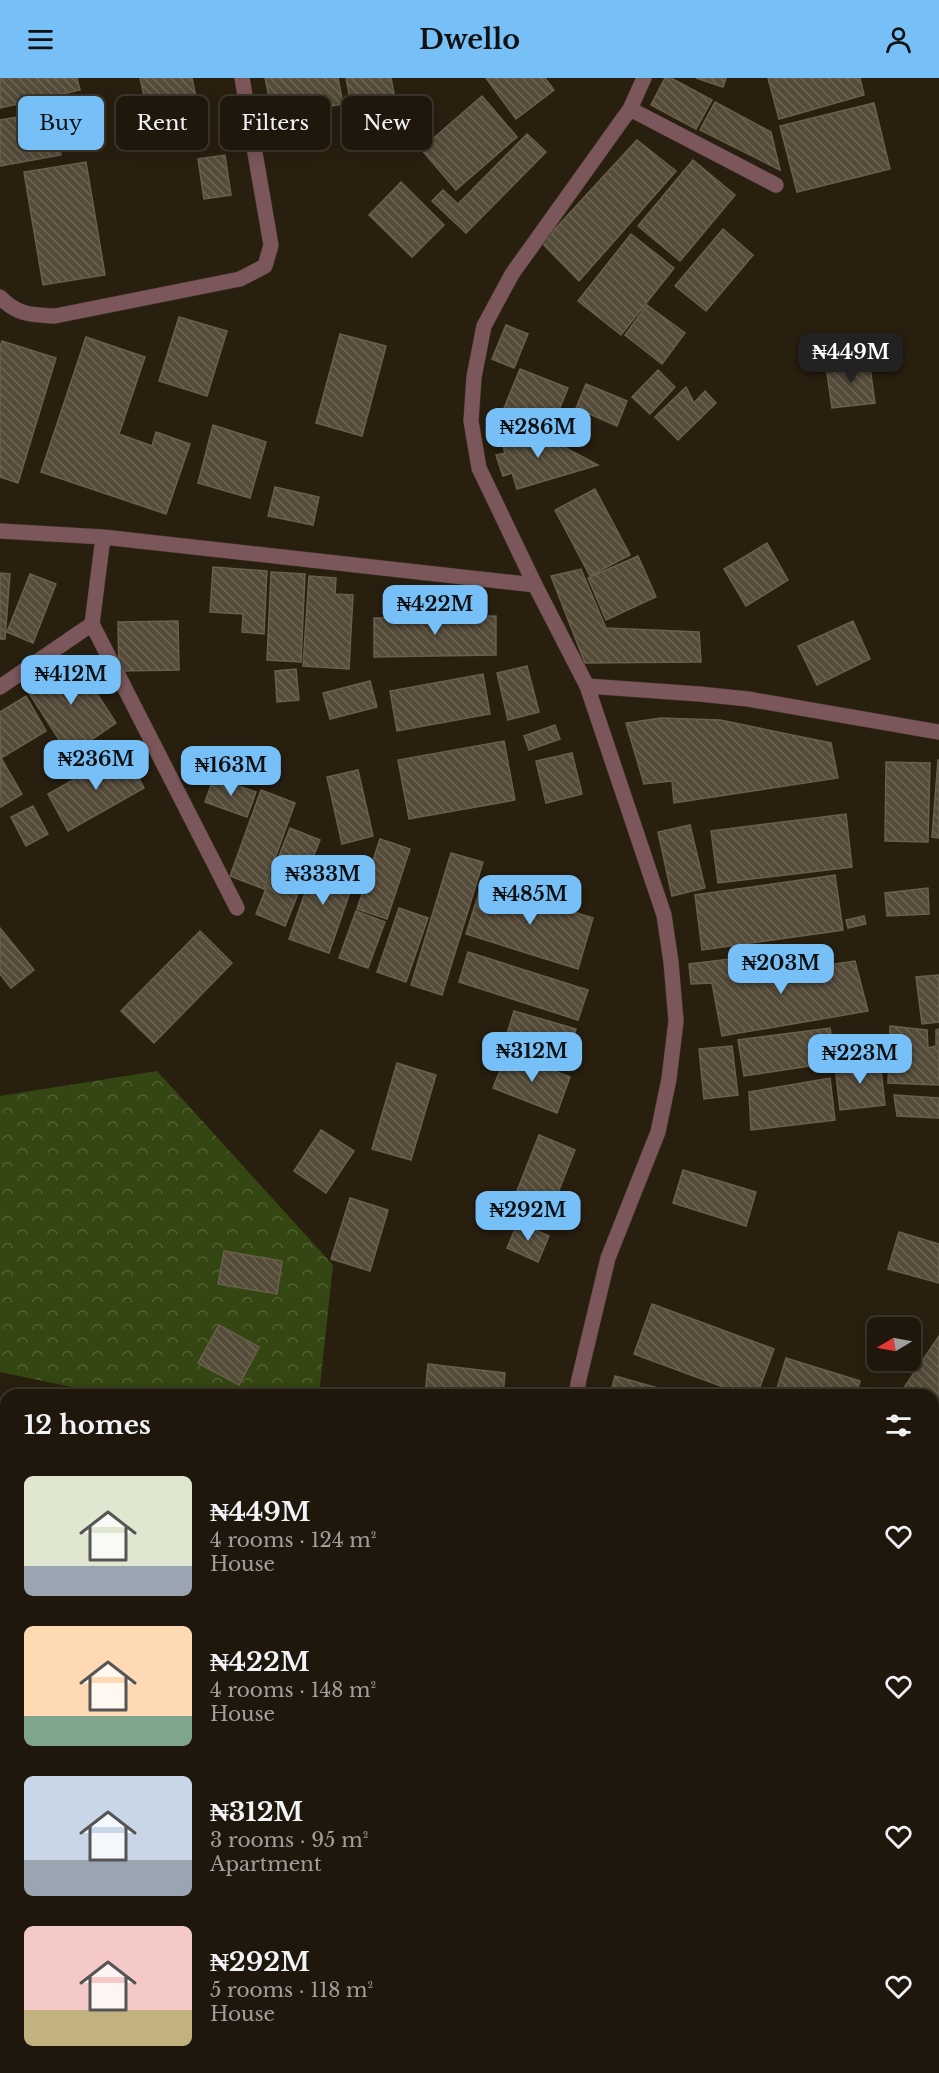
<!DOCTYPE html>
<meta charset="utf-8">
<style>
body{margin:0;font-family:"Libre Baskerville",serif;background:#2c2419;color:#f1f3f6;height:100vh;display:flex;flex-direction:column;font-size:22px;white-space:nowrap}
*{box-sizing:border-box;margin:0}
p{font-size:20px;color:#a19f9d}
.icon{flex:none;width:33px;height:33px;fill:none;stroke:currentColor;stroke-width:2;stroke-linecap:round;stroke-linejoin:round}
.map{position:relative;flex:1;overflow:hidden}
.details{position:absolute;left:0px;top:1311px;width:939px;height:684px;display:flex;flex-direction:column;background:#1f170b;border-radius:18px 18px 0 0;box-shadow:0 3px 15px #0003,0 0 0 2px #3c362c}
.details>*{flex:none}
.banner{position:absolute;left:18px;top:18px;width:600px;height:54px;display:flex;gap:12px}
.needle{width:39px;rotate:260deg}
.tools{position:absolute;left:867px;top:1239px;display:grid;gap:12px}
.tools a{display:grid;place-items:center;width:54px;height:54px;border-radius:9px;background:#1f170b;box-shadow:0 3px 15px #0003,0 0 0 2px #3c362c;font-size:30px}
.price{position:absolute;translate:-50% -51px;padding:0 14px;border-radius:12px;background:#77bff7;color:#111;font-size:20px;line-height:39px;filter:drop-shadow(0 2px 3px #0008)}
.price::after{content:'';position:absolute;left:50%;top:36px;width:18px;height:14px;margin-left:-9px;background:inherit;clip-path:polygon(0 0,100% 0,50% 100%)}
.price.active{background:#222;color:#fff}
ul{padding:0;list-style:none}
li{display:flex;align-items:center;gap:18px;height:150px;padding:0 24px}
li span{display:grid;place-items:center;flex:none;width:168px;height:120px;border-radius:9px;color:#555}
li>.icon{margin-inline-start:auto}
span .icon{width:72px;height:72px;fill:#fffc;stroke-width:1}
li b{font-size:26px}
h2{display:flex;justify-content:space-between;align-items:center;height:72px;padding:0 24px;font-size:26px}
.chip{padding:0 21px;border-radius:9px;background:#1f170b;box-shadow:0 3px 15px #0003,0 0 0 2px #3c362c;font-size:21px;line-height:54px}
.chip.active{background:#77bff7;color:#111}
header{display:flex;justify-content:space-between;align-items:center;height:78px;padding:0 24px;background:#77bff7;color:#111;font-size:27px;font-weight:800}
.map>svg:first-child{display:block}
</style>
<header><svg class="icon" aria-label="menu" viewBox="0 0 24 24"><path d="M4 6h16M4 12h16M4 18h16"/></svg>Dwello<svg class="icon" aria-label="person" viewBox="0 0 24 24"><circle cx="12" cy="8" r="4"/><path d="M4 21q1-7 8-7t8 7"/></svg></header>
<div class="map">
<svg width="939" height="1995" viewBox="0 0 939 1995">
<defs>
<pattern id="forest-crowns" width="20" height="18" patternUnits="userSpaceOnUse" patternTransform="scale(1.5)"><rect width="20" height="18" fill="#344712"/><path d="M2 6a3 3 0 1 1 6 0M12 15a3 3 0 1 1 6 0" fill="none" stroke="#516133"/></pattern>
<pattern id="building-back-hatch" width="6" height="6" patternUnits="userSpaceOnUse" patternTransform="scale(1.5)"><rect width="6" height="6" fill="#554b39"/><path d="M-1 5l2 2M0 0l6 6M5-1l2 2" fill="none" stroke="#6d6455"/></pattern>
</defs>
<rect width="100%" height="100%" fill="#291f0f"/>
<path fill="url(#forest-crowns)" d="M157,993l176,194 -14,130h-210l-109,-23v-276z"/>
<path fill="url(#building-back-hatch)" stroke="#695f4c" stroke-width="1.5" d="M0,0h77l3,12 -80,18z
M140,0h52l7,33 -49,11z
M265,0h73l5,26 -70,13z
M346,0h45l6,30 -44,7z
M486,0h59l9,12 -38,29z
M665,0h6l41,22 -16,29 -45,-24z
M696,0h30l-3,9z
M768,0h92l4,17 -85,24z
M482,18l35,41 -61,53 -35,-41z
M715,24l56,30 9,38 -80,-40z
M874,25l16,66 -93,23 -17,-66z
M52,33l9,44 -61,11v-46z
M527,56l19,18 -80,81 -34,-32 11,-11 15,14z
M637,62l39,31 -97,110 -37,-38z
M225,77l6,40 -27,4 -6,-40z
M693,82l42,35 -55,66 -42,-35z
M86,84l19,113 -62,10 -19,-113z
M401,104l43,43 -32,32 -43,-42z
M723,151l30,26 -47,56 -31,-25z
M631,156l43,34 -53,67 -43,-34z
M647,227l38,28 -23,31 -37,-29z
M179,239l48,14 -20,65 -48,-15z
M506,247l22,9 -14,34 -22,-9z
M340,256l46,12 -24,90 -46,-13z
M86,259l59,20 -26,77 33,12 4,-14 34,12 -24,70 -125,-42z
M2,263l54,17 -38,125 -18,-6v-130z
M869,282l6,43 -43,5 -6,-42z
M520,291l48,19 -18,44 -48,-19z
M658,292l17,17 -25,27 -18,-17z
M586,306l41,17 -10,25 -41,-18z
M686,309l8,16 11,-12 11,12 -38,37 -23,-23z
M213,347l53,17 -16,56 -52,-15z
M532,352l66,35 -81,24 -5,-16 -9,3 -7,-21 9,-2 -4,-14z
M275,409l44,10 -6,28 -45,-9z
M595,411l35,66 -40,21 -35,-66z
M767,465l21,37 -42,26 -22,-37z
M638,478l18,41 -50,23 -18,-42z
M213,489l54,4 -3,63 -22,-2 1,-18 -33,-2z
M581,491l25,59 93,4 2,30 -116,1 -34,-87z
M271,494l34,2 -4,88 -34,-2z
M0,495l10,1 -5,65h-5z
M30,496l26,10 -23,59 -26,-11z
M309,498l27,2 -1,16 18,1 -4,74 -46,-3z
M496,538v39l-122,2v-39z
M178,543l1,49 -60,1 -1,-49z
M853,543l17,38 -53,26 -19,-39z
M74,580l42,65 -47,32 -42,-65z
M527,588l12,46 -31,8 -11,-47z
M296,591l3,31 -22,2 -2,-31z
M483,596l7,40 -93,17 -7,-40z
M370,603l7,26 -47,12 -7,-26z
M26,618l20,35 -45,27 21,36 -21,13 -1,-95z
M661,640l59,2 111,23 7,35 -164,25 -2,-22 -28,3 -18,-61z
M555,647l5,14 -31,11 -5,-14z
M504,663l11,59 -106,19 -11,-59z
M124,673l20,37 -76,43 -20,-37z
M572,675l10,41 -36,9 -10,-42z
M938,682h1v78l-7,-1z
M886,684l44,1 -2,79 -43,-1z
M358,692l15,66 -31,8 -15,-67z
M214,699l42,15 -9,25 -42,-15z
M261,712l34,13 -31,86 -34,-13z
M33,728l15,28 -22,12 -15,-29z
M846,736l6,53 -134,16 -7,-52z
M690,747l15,63 -33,8 -14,-64z
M290,750l30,12 -35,86 -29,-12z
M380,761l30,10 -23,70 -30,-10z
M451,775l32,9 -41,133 -31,-10z
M317,780l40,14 -28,81 -40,-14z
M835,797l8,55 -141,20 -7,-55z
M482,805l111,35 -15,51 -112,-35z
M928,810l1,26 -42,2 -2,-23z
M399,830l29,10 -22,64 -29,-10z
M356,833l29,11 -17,46 -29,-10z
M864,838l2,8 -18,4 -2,-8z
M0,850l34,42 -23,18 -11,-14z
M200,853l32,32 -78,80 -33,-32z
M468,874l120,38 -10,30 -119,-38z
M730,881l3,20 122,-18 13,50 -146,25 -10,-53 -21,1 -2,-20z
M939,897v47l-17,2 -6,-47z
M514,933l62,18 -10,33 -62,-18z
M890,948l37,4 1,18 8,-2v-16l3,-1v56l-51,-2z
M830,950l6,34 -92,14 -6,-36z
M732,968l6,49 -34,4 -5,-50z
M507,974l63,25 -13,36 -64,-25z
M880,983l5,44 -45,5 -5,-44z
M397,985l39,12 -25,85 -39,-11z
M830,1000l5,42 -84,10 -2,-38z
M894,1017l45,3v20l-42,-2z
M321,1052l33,21 -28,42 -32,-22z
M539,1057l36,15 -26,65 -36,-14z
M683,1092l73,22 -10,34 -73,-23z
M350,1120l38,12 -18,61 -39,-12z
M518,1144l31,14 -11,26 -31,-14z
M899,1154l40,12v39l-51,-14z
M224,1173l58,10 -5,33 -59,-10z
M652,1226l122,45 -17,46h-12l-111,-41z
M219,1247l40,22 -20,38 -41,-22z
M939,1258v96l-6,9v-46h-34z
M786,1280l74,23 -4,14h-81z
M428,1286l77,9 -2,22h-78z
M615,1298l68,19h-73z
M0,1462l6,2v63l-6,-1z
M939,1702v65h-6v-64z
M933,1773h6v33l-6,1z
M933,1872h6v75l-6,1z
M0,1939l6,2v48h7l-2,6h-11z
M247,1989h46v6h-45z
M601,1989h32v6h-32z
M766,1989h53v6h-53z"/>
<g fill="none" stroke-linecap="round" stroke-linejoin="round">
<defs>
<path id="street" d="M630,31l146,76
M0,219c17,18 32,18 55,19l185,-37 25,-13 6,-21 -29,-167
M0,453l103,6 432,48
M103,459l-11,87 145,284
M587,608l112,8 49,5 191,33
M0,609l92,-63
M576,1317l3,-16 29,-121 50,-126 11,-53 7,-58 -5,-59 -7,-47 -77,-229 -52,-101 -56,-117 -8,-47 3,-44 10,-51 28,-52 118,-165 14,-31
M933,1683h6
M575,1995l1,-6"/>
</defs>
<use href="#street" stroke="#43392a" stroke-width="16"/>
<use href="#street" stroke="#7b565a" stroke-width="15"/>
</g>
</svg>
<div class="tools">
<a><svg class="needle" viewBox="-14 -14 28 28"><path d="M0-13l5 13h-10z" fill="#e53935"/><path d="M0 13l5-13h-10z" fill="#a19f9d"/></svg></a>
</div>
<b class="price active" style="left:851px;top:306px">₦449M</b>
<b class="price" style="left:538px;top:381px">₦286M</b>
<b class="price" style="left:435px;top:558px">₦422M</b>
<b class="price" style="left:71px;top:628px">₦412M</b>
<b class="price" style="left:96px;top:713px">₦236M</b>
<b class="price" style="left:231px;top:719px">₦163M</b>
<b class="price" style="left:323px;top:828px">₦333M</b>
<b class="price" style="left:530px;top:848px">₦485M</b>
<b class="price" style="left:781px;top:917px">₦203M</b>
<b class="price" style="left:532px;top:1005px">₦312M</b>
<b class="price" style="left:860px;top:1007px">₦223M</b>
<b class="price" style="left:528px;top:1164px">₦292M</b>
<div class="banner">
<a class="chip active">Buy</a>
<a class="chip">Rent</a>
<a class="chip">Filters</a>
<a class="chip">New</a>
</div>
<section class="details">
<h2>12 homes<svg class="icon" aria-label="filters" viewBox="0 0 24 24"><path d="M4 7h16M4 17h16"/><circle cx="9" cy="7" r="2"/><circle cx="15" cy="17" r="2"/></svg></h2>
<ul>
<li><span style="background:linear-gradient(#dfe7d0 75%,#9aa5b1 0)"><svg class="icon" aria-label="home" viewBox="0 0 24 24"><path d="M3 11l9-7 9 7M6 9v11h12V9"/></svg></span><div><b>₦449M</b><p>4 rooms · 124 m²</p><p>House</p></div><svg class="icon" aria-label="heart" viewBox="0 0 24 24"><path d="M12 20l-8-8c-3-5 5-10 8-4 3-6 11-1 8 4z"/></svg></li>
<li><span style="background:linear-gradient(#ffd9b3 75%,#7fa58c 0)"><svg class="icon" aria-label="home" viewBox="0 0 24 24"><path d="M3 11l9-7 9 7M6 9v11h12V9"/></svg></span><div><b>₦422M</b><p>4 rooms · 148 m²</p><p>House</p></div><svg class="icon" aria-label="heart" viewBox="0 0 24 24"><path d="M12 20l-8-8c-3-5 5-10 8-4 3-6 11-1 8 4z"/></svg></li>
<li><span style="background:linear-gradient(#c9d6e8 70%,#9aa5b1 0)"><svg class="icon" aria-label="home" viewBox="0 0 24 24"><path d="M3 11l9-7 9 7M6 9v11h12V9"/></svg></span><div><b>₦312M</b><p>3 rooms · 95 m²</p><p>Apartment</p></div><svg class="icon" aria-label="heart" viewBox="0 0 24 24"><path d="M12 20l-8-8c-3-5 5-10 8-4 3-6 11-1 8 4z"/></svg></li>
<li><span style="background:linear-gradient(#f6c9c9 70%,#c2b280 0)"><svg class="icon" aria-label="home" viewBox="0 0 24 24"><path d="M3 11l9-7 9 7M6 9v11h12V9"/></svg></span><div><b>₦292M</b><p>5 rooms · 118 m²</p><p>House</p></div><svg class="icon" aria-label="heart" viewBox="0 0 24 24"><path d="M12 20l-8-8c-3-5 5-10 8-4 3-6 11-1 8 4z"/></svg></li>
</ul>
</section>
</div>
